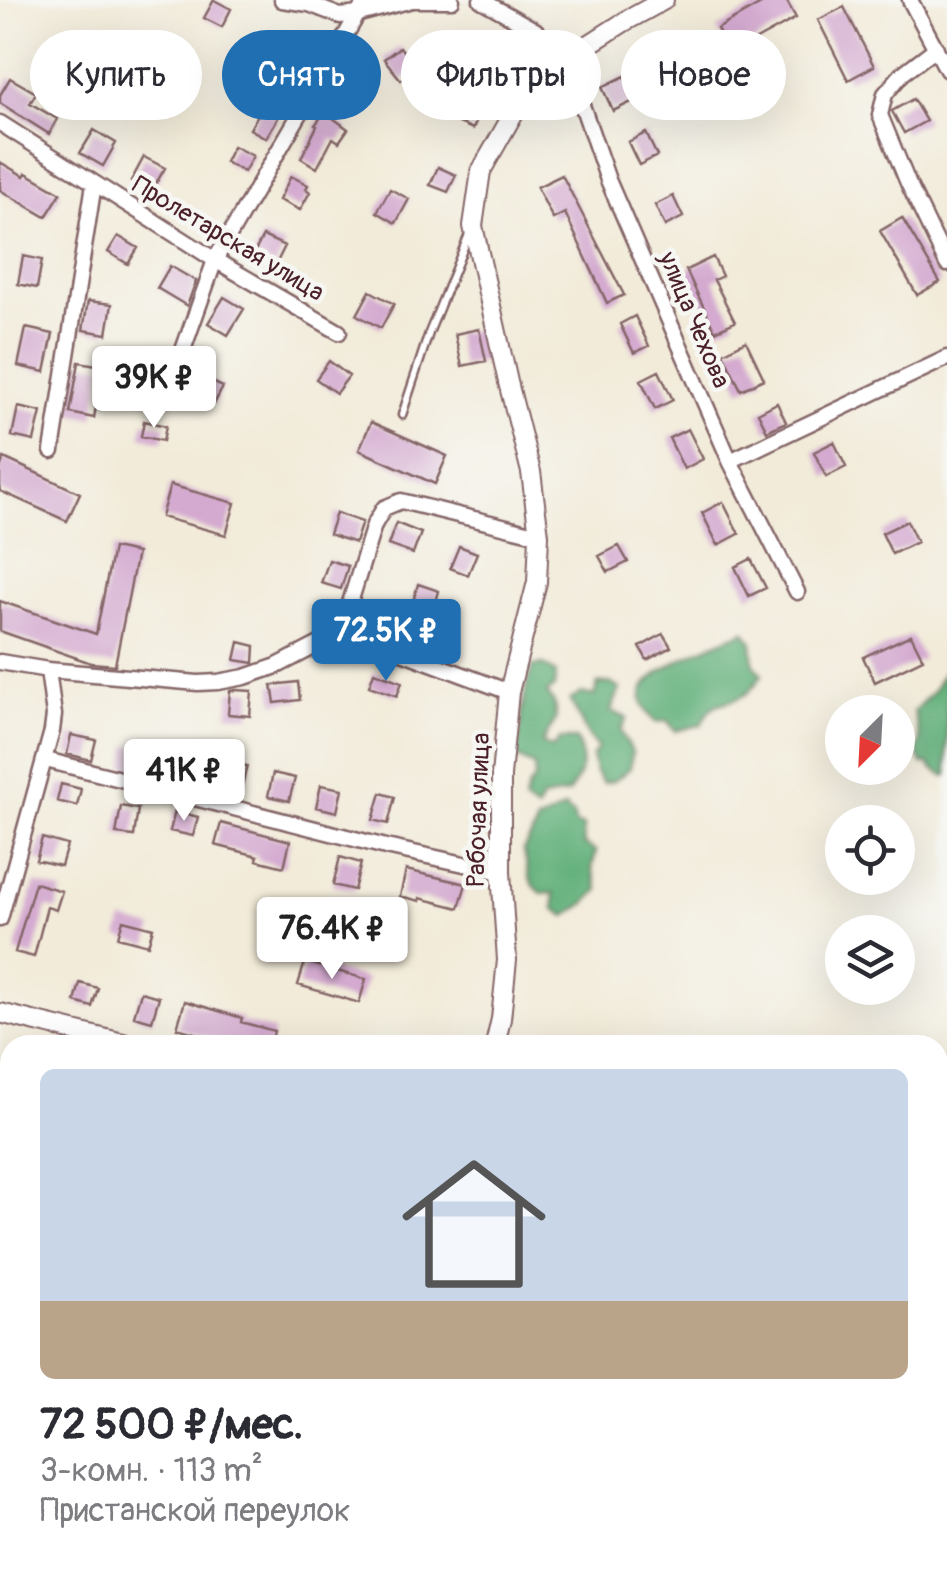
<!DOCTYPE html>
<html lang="ru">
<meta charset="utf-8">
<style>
body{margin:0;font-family:Pangolin,sans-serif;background:#f2f2f3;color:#2b2b33;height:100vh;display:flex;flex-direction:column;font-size:38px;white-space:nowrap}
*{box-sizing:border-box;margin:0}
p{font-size:32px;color:#7c7c81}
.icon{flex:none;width:55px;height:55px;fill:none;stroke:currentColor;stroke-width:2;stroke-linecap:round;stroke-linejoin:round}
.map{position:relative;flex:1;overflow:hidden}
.side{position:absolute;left:0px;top:1035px;width:948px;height:550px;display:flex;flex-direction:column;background:#fff;border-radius:30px 30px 0 0;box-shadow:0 10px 40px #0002}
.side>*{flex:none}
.guide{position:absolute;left:30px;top:30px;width:888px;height:90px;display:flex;gap:20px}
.needle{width:65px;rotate:204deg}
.buttons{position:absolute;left:825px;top:695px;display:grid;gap:20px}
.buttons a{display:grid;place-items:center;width:90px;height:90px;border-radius:50%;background:#fff;box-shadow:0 10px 40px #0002;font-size:50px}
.price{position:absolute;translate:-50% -85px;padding:0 22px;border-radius:10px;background:#fff;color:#222;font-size:32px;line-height:65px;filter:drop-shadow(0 2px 5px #0008)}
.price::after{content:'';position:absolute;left:50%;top:60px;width:30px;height:22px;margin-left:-15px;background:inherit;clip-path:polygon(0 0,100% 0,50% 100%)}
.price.on{background:#1f6fb2;color:#fff}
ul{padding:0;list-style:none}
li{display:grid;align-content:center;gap:20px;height:530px;padding:0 40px}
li+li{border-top:2px solid #e1e1e2}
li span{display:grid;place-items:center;height:310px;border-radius:15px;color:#555}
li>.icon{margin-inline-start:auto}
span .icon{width:180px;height:180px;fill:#fffc;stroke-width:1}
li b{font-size:42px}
.chip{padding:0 35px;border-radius:45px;background:#fff;box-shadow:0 10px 40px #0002;font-size:35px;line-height:90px}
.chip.on{background:#1f6fb2;color:#fff}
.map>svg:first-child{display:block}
</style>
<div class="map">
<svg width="947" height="1585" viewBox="0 0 947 1585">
<rect width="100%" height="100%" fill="#f6f6f2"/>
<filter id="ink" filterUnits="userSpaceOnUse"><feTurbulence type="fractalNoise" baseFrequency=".01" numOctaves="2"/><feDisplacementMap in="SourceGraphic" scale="20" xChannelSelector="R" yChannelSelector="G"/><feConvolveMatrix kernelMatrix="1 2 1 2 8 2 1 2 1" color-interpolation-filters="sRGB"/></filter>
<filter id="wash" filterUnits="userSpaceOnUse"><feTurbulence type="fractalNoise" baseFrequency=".0048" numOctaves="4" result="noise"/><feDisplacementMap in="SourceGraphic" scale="40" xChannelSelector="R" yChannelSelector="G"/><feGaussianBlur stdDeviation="2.25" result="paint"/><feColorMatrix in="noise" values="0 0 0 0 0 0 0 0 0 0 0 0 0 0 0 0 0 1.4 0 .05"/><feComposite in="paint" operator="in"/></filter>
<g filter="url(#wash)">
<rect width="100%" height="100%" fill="#f2ebd9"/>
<path fill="#63b17b" stroke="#566853" stroke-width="2.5" d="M745,631l7,11 2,22 8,11c-4,6 -10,15 -16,19 -22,14 -32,1 -45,31l-26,6 -7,-10 -13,1c-7,-9 -15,-16 -13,-28 3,-25 81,-54 103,-63z
M945,643h2v132l-2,1 -13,-7 -3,-5h-7l-5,-12 3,-11 -6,-30 19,-20 13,-23 -3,-13z
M544,665l12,8 -2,14 -7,6 7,10 2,16 -14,24 11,5 7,-9h16c10,21 6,37 -8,54l-26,6 -5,11 -13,-8 4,-14 7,-10 -1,-12 -17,-8c-1,-14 3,-21 4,-34 1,-20 5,-39 12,-58z
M610,683l10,6 -9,22 16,7 -6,13 11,21 -2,16 -16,13 -11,2 -8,-12 -3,-14 6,-9c-14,-13 -18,-32 -28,-48l12,-7 12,3 3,-12z
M565,808l8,7 3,10 7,1 1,18 12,7 -4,17 7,22 -13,13 -20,13 -11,-7 -1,-16 -11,1c-19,-14 -13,-24 -20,-44l11,-19 3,-9z
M938,1548l9,8v29h-203l-4,-10h198z
M400,1575h239l-2,10h-204z"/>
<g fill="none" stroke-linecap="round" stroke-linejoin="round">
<path stroke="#74baeb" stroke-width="28" d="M0,1492l10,-1
M938,1517l9,7
M338,1575l25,10
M713,1575l7,10"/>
</g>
<g id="blocks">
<path fill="#d4aad0" d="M214,0l17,9 -9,18 -18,-9z
M768,0h18l10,18 -65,36 -14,-25z
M844,7l30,59 -26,14 -30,-60z
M291,42l25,12 -10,21 -25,-12z
M683,46l12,22 -25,14 -12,-22z
M400,47l16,21 -15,12 -17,-21z
M474,62l23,10 -24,57 -23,-10z
M356,75l18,18 -13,14 -19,-17z
M625,76l11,24 -23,11 -11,-24z
M10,78l26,15 -6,10 27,16 -8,15 -49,-31v-8z
M913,99l13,22 -22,12 -12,-22z
M261,109l17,9 -12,20 -16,-9z
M325,112l23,17 -9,13 -6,-4 -16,30 -16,-10 16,-32 -2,-1z
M94,130l22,13 -13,23 -23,-13z
M646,133l11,23 -18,9 -11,-23z
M233,146l20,10 -9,16 -19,-10z
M144,157l21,11 -14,24 -20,-11z
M0,162l24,14 2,-3 35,20 -15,24 -46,-27z
M438,167l18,8 -8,17 -18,-7z
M562,175l62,120 -17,8 -42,-90 -12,6 -16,-32z
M291,176l17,9 -2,4 4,3 -10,18 -21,-10z
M390,189l19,10 -13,24 -19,-11z
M673,196l10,21 -18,9 -10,-21z
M902,218l38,64 -23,13 -37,-64z
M118,236l20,12 -10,16 -20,-12z
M263,236l22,10 -10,20 -22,-11z
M23,256l19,4 -5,28 -19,-4z
M713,257l9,19 -8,4 21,42 -20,9 -29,-61z
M170,266l26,15 -9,25 -30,-18z
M370,291l24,13 -13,24 -24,-13z
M224,297l20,12 -16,26 -20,-12z
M88,301l24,3 -5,30 -24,-4z
M635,316l14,30 -15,7 -14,-29z
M26,328l27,6 -8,38 -27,-6z
M479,329l7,32 -24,5 -7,-32z
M746,341l18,38 -23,11 -18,-37z
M329,361l20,15 -13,17 -20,-14z
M79,362l24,4 -9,52 -24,-5z
M659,371l14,29 -18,9 -14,-29z
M196,374l27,13 -9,17 -26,-12z
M777,403l9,19 -19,9 -9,-18z
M18,407l23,5 -7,29 -22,-5z
M144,421l22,5 -3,15 -22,-5z
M371,422l76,34 -12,28 -76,-34z
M688,429l15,30 -19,10 -15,-31z
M834,442l12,25 -20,10 -12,-25z
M4,458l76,35 -13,28 -67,-30v-23z
M170,485l65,18 -9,32 -65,-18z
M723,502l16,32 -21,11 -16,-32z
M336,513l26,9 -7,21 -26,-9z
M907,521l10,21 -25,12 -10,-21z
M396,523l25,10 -8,21 -25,-9z
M459,546l18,7 -9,22 -18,-7z
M619,546l9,16 -20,10 -9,-16z
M113,548l24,5 -22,112 -24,-2 -91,-32v-30l96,33z
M751,559l15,29 -17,8 -14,-29z
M329,560l19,6 -7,23 -20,-6z
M418,584l21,7 -6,21 -21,-7z
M374,604l31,9 -6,19 -31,-9z
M663,634l8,13 -24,13 -7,-13z
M911,635l12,24 -48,23 -12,-25z
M239,642l16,4 -1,17 -19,-3z
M374,672l28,10 -5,14 -28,-10z
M298,682l2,18 -25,3 -3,-18z
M236,690l16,1 -2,25 -22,-2 2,-23z
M71,735l25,5 -5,20 -24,-6z
M128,745l20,4 -5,21 -19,-4z
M172,751l26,6 -6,24 -26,-6z
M228,762l19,4 -6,24 -19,-4z
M273,773l22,5 -6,23 -21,-5z
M61,784l20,5 -4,17 -20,-5z
M321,785l21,4 -5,23 -21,-5z
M381,793l14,4 -7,27 -15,-4z
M121,806l17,3 -4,27 -18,-2z
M175,811l23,6 -5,19 -23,-5z
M221,823l69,18 -6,26 -27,-7 1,-4 -43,-11z
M42,838l25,7 -6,21 -25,-6z
M340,857l21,6 -7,27 -21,-5z
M406,870l60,14 -7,24 -39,-10v3l-20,-5z
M35,883l27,8 -6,19 -9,-3 -13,50 -19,-5z
M123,920l30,8 -5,17 -30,-8z
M305,962l61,17 -7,24 -61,-18z
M80,983l18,5 -6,19 -17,-5z
M141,992l18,5 -7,24 -18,-5z
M185,1001l57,17 -1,4 33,9 -3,14h-35l-59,-17z"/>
</g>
</g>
<g filter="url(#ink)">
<use href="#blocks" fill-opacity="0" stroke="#856668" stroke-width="2.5"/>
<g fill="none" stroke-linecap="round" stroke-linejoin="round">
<defs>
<path id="service" d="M402,415l27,-82 41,-101"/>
<path id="minor" d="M282,0l27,4 31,12 19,-2 53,-14h40
M481,0l54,30 31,29 42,121 122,281 67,131
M910,0l37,70
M936,48l-34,26 -17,20 -5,21 28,68 39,81
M0,123l215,137 124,72
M177,367l38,-107 151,-260
M52,451l42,-267
M730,461l217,-103
M340,629l169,63
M0,662l48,8 150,13 20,-1 27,-5 32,-11 54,-28 14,-19 29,-94 10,-17 17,-7 138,34
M46,760l340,87 115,25
M0,919l52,-188 2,-16 -6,-45
M0,1306l10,3"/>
<path id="tertiary" d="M0,1013l131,32
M495,1045l6,-26 6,-59 -6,-88v-96l8,-84 28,-110 2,-47 -8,-63 -23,-90 -35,-156 8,-55 35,-62 50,-50 58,-37 40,-22"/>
</defs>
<use href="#service" stroke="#856668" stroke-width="11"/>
<use href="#minor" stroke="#856668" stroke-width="19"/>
<use href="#tertiary" stroke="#856668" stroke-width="22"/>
<use href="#service" stroke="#fff" stroke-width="6"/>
<use href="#minor" stroke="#fff" stroke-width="14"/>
<use href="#tertiary" stroke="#fff" stroke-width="18"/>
</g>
</g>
<g text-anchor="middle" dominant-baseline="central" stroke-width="9" stroke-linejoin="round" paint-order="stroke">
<g font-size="25" fill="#4a1f2b" stroke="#f6f6f2">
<text transform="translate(228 239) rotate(31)">Пролетарская улица</text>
<text transform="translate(694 320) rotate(67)">улица Чехова</text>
<text transform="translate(479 810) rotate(-88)">Рабочая улица</text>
</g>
</g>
</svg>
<div class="buttons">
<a><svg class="needle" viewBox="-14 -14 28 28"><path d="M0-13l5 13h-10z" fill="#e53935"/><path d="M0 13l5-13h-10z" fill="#7c7c81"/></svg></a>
<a><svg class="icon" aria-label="locate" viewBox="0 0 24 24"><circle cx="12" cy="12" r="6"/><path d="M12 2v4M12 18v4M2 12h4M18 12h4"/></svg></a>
<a><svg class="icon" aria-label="layers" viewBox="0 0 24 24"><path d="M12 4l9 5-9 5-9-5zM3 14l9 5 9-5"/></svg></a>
</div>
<b class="price" style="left:154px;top:431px">39K ₽</b>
<b class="price on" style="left:386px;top:684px">72.5K ₽</b>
<b class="price" style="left:184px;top:824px">41K ₽</b>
<b class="price" style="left:332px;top:982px">76.4K ₽</b>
<div class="guide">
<a class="chip">Купить</a>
<a class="chip on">Снять</a>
<a class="chip">Фильтры</a>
<a class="chip">Новое</a>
</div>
<section class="side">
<ul>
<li><span style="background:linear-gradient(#c9d6e8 75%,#b9a48a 0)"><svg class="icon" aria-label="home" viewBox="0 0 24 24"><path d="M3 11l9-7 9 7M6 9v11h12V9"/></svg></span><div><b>72 500 ₽/мес.</b><p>3-комн. · 113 m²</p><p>Пристанской переулок</p></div></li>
</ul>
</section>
</div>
